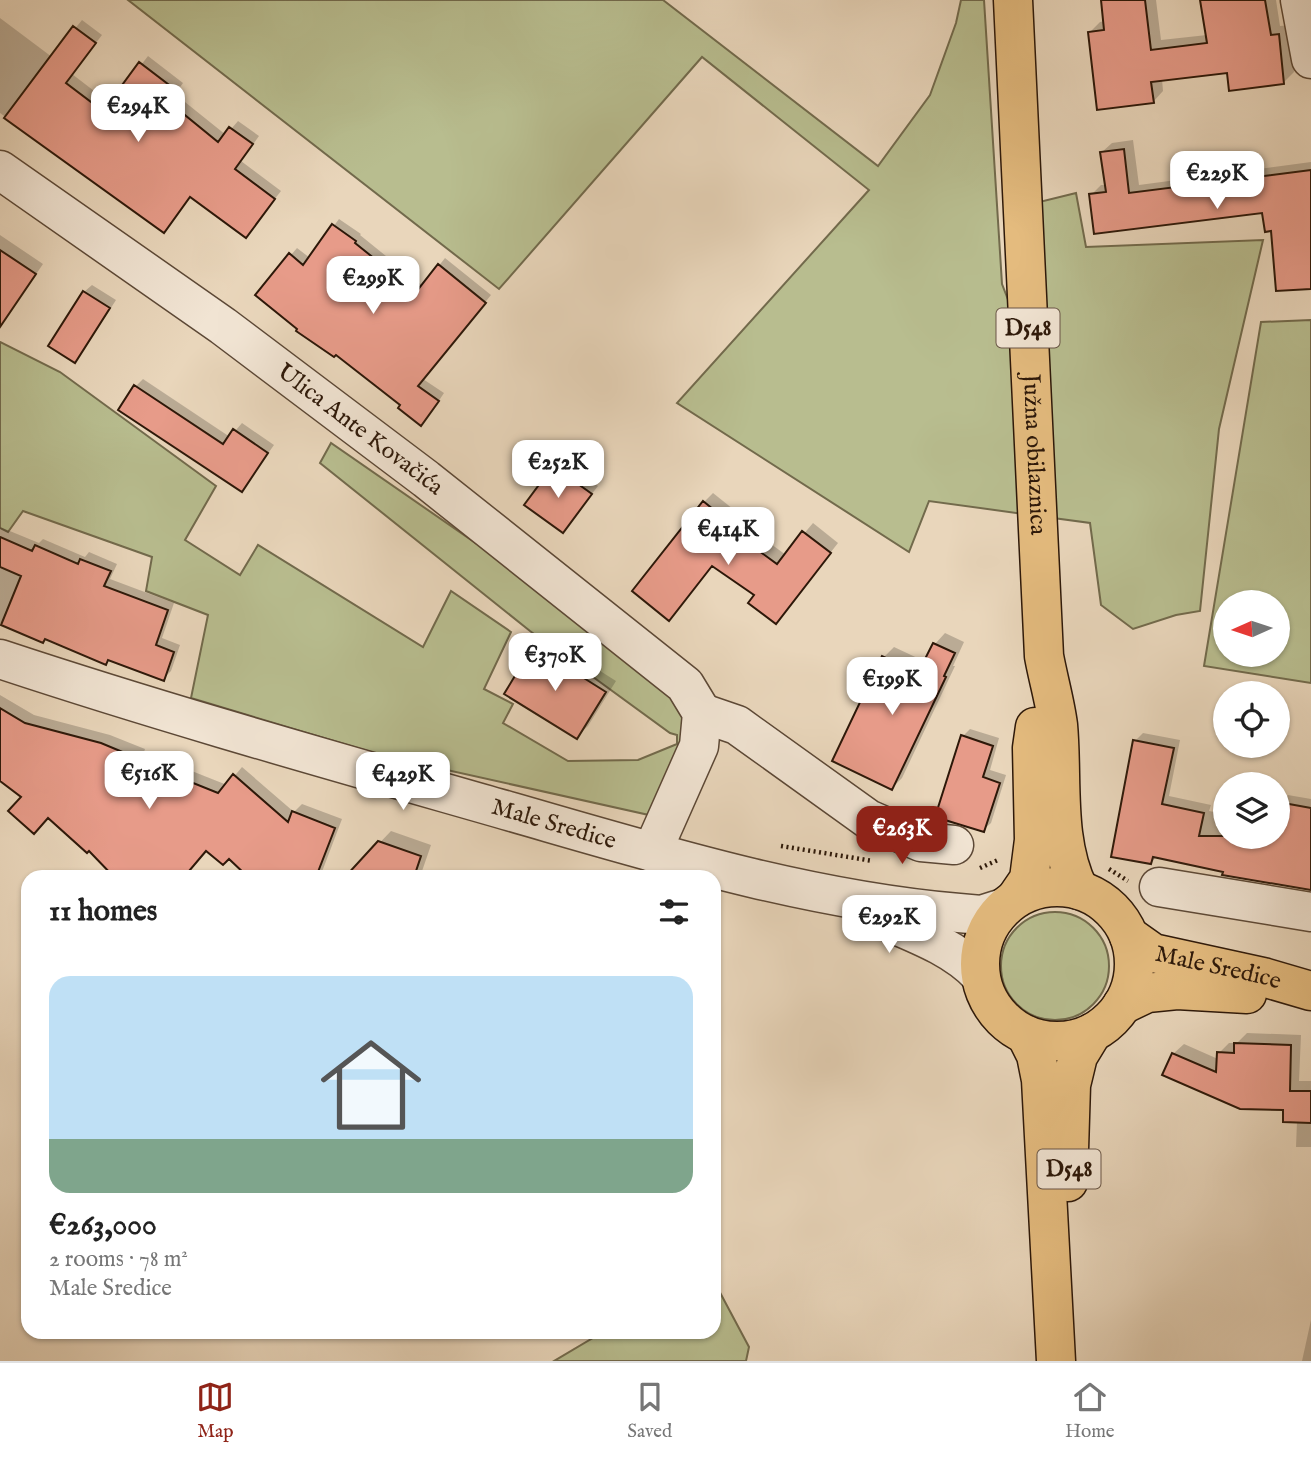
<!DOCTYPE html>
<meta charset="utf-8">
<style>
body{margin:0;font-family:"IM FELL English",serif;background:#f2f2f2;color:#222;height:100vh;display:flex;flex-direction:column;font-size:26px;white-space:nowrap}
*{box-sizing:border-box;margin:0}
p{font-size:23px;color:#767676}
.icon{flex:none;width:38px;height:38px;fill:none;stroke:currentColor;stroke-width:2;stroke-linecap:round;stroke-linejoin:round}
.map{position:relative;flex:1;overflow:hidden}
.drawer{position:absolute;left:21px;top:870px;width:700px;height:469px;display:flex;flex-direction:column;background:#fff;border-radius:21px;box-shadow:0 2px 5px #0004}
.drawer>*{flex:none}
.needle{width:46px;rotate:267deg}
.controls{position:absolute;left:1213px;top:590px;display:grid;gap:14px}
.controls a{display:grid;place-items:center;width:77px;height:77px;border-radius:50%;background:#fff;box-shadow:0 2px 5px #0004;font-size:35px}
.price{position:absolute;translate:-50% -60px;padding:0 16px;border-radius:14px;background:#fff;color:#222;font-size:23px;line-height:46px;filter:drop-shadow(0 2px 4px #0008)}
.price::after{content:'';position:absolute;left:50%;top:42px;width:21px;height:16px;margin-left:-10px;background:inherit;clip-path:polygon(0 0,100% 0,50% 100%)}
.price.selected{background:#8f2418;color:#fff}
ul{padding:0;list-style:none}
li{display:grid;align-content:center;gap:14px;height:371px;padding:0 28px}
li+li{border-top:2px solid #e0e0e0}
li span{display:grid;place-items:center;height:217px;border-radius:21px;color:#555}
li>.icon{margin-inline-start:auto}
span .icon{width:126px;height:126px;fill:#fffc;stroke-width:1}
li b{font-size:30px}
h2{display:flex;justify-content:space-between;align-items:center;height:84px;padding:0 28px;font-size:30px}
.menu{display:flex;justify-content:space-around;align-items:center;height:98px;border-top:2px solid #e0e0e0;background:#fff;font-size:19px;color:#767676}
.menu a{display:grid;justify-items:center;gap:4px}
.menu .selected{color:#8f2418}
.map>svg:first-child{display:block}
</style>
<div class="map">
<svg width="1311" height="1361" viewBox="0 0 1311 1361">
<rect width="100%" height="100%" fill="#e9d6bb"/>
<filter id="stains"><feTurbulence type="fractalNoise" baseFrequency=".00286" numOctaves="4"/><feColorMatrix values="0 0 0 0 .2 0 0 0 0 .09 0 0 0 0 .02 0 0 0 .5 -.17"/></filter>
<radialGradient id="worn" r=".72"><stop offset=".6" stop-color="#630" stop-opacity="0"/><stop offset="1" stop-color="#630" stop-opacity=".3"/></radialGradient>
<path fill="#b8bd8f" stroke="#726a4c" stroke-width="2" fill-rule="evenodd" d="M128,0h535l215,166 52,-71 26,-72 5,-23h23l18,284 7,18 14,-96 53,-13 10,54 177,-7 -44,189 -19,182 -24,4 -43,14 -32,-24 -11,-82 -161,-22 -20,51 -232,-149 192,-213 -167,-133 -203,232z
M1311,320v363l-107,-17 57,-344zM1225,602h53v52h-53z
M0,342l60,30 156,114 -31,54 55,35 18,-30 165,102 28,-56 60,41 -27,57 29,15 -10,19 65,38 70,-1 39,-16v-9l-7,-2 -140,-102 -210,-168 11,-20 318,220 47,56 -38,98 -274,-61 -193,-58 17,-83 -62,-24 6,-34 -129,-46 -15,21 -8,-4z
M1001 966a54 54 0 1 1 108 0a54 54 0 1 1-108 0Z
M716,1285l33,62 -3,14h-192l49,-29h111v-46z"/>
<path fill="#0003" d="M1101,0h55l5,40 46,-5 -5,-35h74l4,26 9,-1 5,47 -10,10 -55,-11 -67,8 1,12 -10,11 -63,-70 10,-10 5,-1z
M0,18l52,39 30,-37 20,15 -30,39 39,30 37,-48 35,27 -8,11 51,41 12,-14 21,15 -18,25 40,30 -35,45 -55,-40 -27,34 -164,-117z
M1133,140l6,45 172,-23v125l-38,-58 -9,-18 -173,-16 10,-10h5l-4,-33 10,-9z
M339,219l22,15 -1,1 63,51 22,-28 46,37 -68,84 21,14 -16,24 -26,-12 -111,-150 6,-7 13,10z
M0,235l43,29 -43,63z
M92,285l24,15 -34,53 -7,7 9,-68z
M143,379l87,58 12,-14 32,22 -32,45 -106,-104z
M562,459l36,27 -35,45 -36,-26z
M713,493l35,28 -3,4 41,30 27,-32 25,20 -62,79 -20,-27 -43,-30 -44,54 35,-117z
M0,527l39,16 4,-4 42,18 4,-5 28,12 -7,15 64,24 -12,35 18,7 -9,26 -8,8 -53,-20 -4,4 -60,-25 -3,3 -43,-18z
M945,633l19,9 -11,24h2l-53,112 -10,10 -8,-131 10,-10 32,15 9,-18z
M545,636l71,45 -28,45 -12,11 -42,-89z
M0,695l34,20 76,20 35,14 -1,3 83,33 15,-18 52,45 8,-8 40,15 -22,58h-69l-22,-20 -22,-8 -184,-52 -23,-18z
M970,729l29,9 -9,32 16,5 -15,48 -8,7 -20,-94z
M1143,733l37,7 -11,56 42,9 -2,6 16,3v22h53l2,-33 8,-8 23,4v89l-154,-32 -6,7 -16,-122z
M391,831l40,14 -11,32h-73z
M1247,1033l54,2 -2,46h12v66h-15l1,-26 -12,-12 -112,-55 11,-10 34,15 1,-6 10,-10h8z
M1311,1319v42h-9l9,-41z"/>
<path fill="#e79b89" stroke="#2d1809" stroke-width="2" d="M1101,0h44l6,50 56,-7 -7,-43h65l6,35 8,-1 5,50 -55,7 -2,-18 -76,9 3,21 -57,7 -9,-78 16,-2z
M73,26l23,17 -30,40 37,28 36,-49 38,29 -8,11 49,40 11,-15 24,17 -18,25 40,30 -29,39 -56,-41 -26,36 -160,-115z
M1124,149l5,44 182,-23v119l-35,2 -5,-60 -6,1 -3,-19 -168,21 -5,-40 17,-2 -6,-40z
M332,224l24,17 -1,2 61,49 22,-28 48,39 -68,83 21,15 -18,25 -23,-18 2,-3 -64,-50 -2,2 -38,-26 1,-2 -42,-34 34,-42 14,12z
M0,250l36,24 -36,53z
M83,291l27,17 -35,55 -27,-17z
M134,385l89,59 10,-15 35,24 -26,39 -124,-82z
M553,466l39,28 -29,39 -39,-28z
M703,501l37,30 -3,4 40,29 25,-33 29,22 -55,71 -28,-21 6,-8 -42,-29 -43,55 -37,-30z
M0,537l32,14 3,-6 43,19 2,-5 31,12 -7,15 64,24 -12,35 18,7 -10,29 -56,-21 -2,5 -61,-26 -2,4 -42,-18 20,-49 -21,-9z
M933,643l22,10 -11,23 2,1 -54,113 -60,-29 50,-105 36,17z
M533,646l73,46 -29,47 -73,-45z
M0,708l25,15 76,20 36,15 -1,2 82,33 15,-19 55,48 4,-11 43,17 -19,49h-68l-19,-18 -6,6 -17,-14 -22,26h-70l-25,-26 -2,2 -39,-35 -14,16 -26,-23 13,-14 -21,-16z
M961,735l32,11 -10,31 17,6 -16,49 -49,-15z
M1133,740l41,8 -12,56 42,9 -5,23h79v-34l33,6v82l-89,-15 1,-3 -70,-15 -2,7 -40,-7z
M378,841l43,15 -7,21h-69z
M1234,1043l57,2 -1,46h21v32l-28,-1v-12l-43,-1 -78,-34 10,-22 44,19 1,-20 17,1z"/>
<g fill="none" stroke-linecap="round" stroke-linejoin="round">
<defs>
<g id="minor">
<path d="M1300,0l11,59"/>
<path id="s1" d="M0,170l223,156 203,153 259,206 17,28 -3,33 -47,106"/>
<path id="s2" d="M0,659c169,56 341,104 512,153 146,42 295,88 447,101l22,2 22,-7"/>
<path d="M702,713l35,12 131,94 53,23 33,3"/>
<path d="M1159,887l152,25"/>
<path d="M870,914c38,17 82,31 110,61"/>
</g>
<g id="major">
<path id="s3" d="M1013,0l31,656c4,22 11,46 14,69 5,54 -4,115 21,165"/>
<circle cx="1057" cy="964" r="77"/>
<path d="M1016,898l13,-19 5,-39 -2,-92 3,-21"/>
<path id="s4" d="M1129,936l24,17 110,24 48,14"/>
<path d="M1122,1005l25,-12 30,-3 70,4"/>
<path d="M1026,1035l10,20 5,25 15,281"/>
<path d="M1068,1182l3,-97 7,-29 14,-23"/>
</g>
</defs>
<use href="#minor" stroke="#5c4836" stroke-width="41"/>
<use href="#major" stroke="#2d1809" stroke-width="41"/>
<path stroke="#2d1809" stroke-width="4.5" stroke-dasharray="2 3.5" stroke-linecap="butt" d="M781,846l92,15
M980,868l18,-8
M1109,869l19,12"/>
<use href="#minor" stroke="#f1e4d3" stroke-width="38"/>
<use href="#major" stroke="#e4bb7e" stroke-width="38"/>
</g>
<g text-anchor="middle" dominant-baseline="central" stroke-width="5" stroke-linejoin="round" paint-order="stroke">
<g fill="#f1e4d3" stroke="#685546" stroke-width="2">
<rect x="996.5" y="308.5" width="63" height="39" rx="5"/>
<rect x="1037.5" y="1149.5" width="63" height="39" rx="5"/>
</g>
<g font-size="23" font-weight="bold" fill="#2d1809">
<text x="1028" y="328">D548</text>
<text x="1069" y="1169">D548</text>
</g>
<g font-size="24" fill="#2d1809" stroke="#f1e4d3">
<text stroke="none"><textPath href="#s1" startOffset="444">Ulica Ante Kovačića</textPath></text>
<text stroke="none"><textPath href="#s3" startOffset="455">Južna obilaznica</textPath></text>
<text stroke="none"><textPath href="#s2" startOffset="578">Male Sredice</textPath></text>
<text stroke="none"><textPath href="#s4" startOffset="96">Male Sredice</textPath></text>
</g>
</g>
<rect width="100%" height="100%" filter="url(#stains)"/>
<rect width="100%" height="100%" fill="url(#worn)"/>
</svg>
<div class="controls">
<a><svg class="needle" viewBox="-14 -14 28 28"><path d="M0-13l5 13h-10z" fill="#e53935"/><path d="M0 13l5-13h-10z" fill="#767676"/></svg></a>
<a><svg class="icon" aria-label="locate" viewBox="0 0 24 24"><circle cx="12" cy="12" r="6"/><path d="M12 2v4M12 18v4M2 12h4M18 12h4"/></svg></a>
<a><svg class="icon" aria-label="layers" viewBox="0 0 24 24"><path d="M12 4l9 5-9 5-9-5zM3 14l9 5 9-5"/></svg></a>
</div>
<b class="price" style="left:138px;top:144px">€294K</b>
<b class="price" style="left:1217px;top:211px">€229K</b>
<b class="price" style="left:373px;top:316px">€299K</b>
<b class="price" style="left:558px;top:500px">€252K</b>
<b class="price" style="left:728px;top:567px">€414K</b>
<b class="price" style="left:555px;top:693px">€370K</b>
<b class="price" style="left:892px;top:717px">€199K</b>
<b class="price" style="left:149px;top:811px">€516K</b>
<b class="price" style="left:403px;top:812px">€429K</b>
<b class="price selected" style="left:902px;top:866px">€263K</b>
<b class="price" style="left:889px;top:955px">€292K</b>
<section class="drawer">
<h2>11 homes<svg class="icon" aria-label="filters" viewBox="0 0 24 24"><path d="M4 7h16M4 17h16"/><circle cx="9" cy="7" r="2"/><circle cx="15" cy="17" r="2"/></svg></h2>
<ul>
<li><span style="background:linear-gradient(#bfe0f5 75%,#7fa58c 0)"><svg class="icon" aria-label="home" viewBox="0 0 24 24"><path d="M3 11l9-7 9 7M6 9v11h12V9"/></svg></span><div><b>€263,000</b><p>2 rooms · 78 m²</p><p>Male Sredice</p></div></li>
</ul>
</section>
</div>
<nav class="menu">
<a class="selected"><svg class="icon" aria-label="map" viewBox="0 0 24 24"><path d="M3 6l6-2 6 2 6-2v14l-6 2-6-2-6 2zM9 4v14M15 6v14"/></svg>Map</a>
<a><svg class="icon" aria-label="saved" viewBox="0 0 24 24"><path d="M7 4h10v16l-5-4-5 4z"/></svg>Saved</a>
<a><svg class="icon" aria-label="home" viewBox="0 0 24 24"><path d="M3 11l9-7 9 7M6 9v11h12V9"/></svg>Home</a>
</nav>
